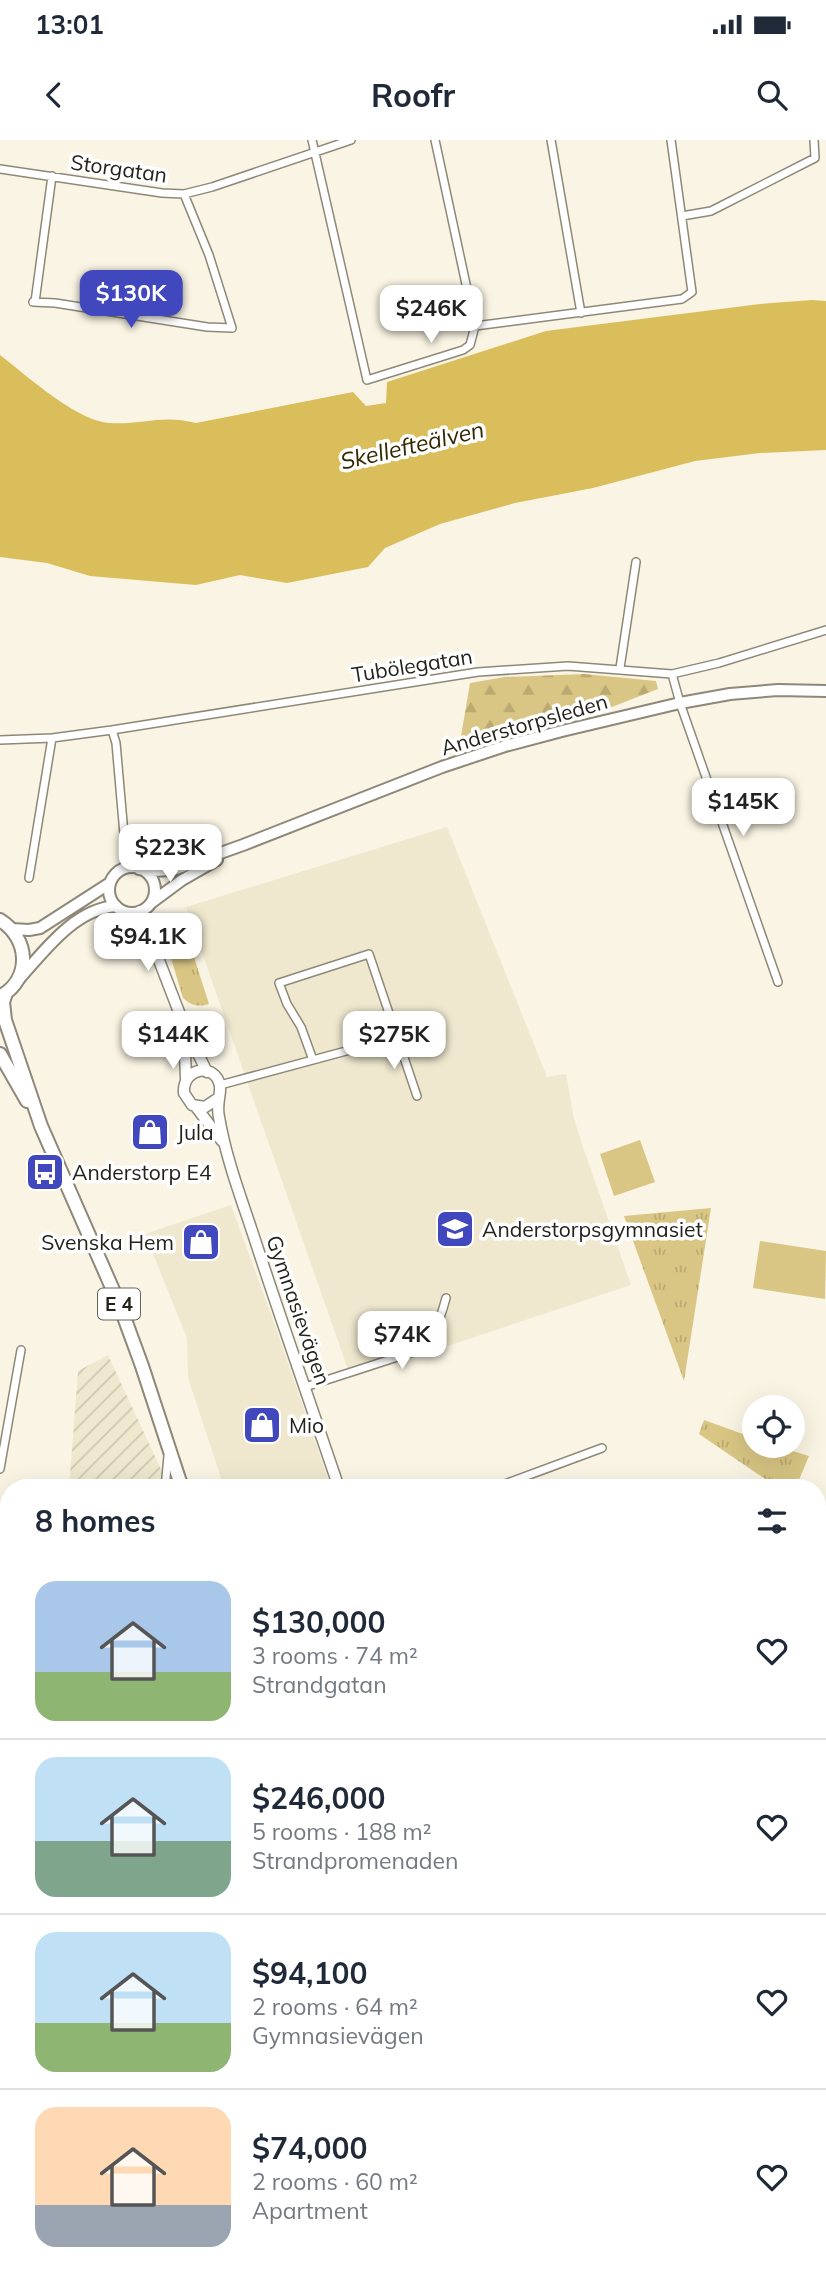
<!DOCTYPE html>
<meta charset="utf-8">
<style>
body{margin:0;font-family:Mulish,sans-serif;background:#f2f2f3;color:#1f2937;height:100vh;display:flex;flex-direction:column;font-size:26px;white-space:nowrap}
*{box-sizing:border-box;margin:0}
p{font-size:23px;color:#747a83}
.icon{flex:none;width:38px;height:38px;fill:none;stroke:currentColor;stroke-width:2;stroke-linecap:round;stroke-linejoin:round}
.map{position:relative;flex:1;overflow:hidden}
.drawer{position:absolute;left:0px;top:1339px;width:826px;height:800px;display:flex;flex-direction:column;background:#fff;border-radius:28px 28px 0 0;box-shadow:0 7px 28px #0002}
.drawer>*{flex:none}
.tools{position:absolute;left:742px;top:1255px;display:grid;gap:14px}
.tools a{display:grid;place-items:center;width:63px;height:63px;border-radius:50%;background:#fff;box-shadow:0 7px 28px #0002;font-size:35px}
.price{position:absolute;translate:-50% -60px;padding:0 16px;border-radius:14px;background:#fff;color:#222;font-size:23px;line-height:46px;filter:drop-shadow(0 2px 4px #0008)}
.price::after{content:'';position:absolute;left:50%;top:42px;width:21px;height:16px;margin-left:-10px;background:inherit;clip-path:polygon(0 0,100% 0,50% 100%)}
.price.current{background:#4148bd;color:#fff}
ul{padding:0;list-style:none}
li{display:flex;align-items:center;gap:21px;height:175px;padding:0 35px}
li+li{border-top:2px solid #e0e1e3}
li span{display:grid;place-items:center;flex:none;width:196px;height:140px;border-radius:21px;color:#555}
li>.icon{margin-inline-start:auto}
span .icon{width:84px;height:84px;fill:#fffc;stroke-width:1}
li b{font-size:30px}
h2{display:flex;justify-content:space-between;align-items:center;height:84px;padding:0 35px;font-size:30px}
.status{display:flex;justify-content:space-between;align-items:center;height:49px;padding:0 35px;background:#fff;direction:ltr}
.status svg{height:19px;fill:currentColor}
header{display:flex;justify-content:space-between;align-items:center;height:91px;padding:0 35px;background:#fff;font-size:32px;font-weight:700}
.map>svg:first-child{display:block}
</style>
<div class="status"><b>13:01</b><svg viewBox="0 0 49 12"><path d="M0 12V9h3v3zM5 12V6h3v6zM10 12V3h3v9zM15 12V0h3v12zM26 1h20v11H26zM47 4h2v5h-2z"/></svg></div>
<header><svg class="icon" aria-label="back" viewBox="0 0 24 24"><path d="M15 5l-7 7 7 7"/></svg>Roofr<svg class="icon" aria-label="search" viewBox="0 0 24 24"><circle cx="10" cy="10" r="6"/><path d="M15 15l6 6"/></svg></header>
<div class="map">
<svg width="826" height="2138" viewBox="0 0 826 2138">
<defs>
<pattern id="industrial-furrows" width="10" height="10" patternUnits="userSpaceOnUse" patternTransform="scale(1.75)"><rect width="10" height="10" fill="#efe8cf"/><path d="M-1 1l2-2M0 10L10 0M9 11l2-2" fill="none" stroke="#cdc7b1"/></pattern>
<pattern id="grass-tufts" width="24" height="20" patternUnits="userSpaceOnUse" patternTransform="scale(1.75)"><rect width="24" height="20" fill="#d9c684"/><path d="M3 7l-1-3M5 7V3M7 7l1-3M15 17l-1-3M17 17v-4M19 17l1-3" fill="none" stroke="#baaa71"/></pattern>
<pattern id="forest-firs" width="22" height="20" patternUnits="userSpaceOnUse" patternTransform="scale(1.75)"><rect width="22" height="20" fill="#d9c684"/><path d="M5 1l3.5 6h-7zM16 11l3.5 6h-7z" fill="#baaa71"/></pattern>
</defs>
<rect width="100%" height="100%" fill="#f9f4e3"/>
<path fill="#efe8cf" d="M447,687l100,250 19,-3 8,45 9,28 48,138 -280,93 -165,-471z
M231,1065l41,112 59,170h-107l-36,-109 -1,-40 -42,-104z"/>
<path fill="url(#industrial-furrows)" d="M108,1215l61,132 -100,1 9,-117z
M9,1511v135l-9,-15v-110z
M826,1694v175l-9,-17v-155z
M9,1835v202l-9,-14v-181z
M0,2075l9,3v52h49l6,8h-64z
M102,2130h411l6,8h-406z"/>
<path fill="url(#grass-tufts)" d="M185,789l24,75c-12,3 -17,2 -26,-6l-19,-63z
M711,1068l-27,173 -60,-165z
M704,1280l50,18v8h22l33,10 -13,31h-19l-78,-53z"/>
<path fill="url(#forest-firs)" d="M584,534l72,7 2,8 -54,21 -81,19 -59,20 -4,-7 10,-59 35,-6z
M0,2023l9,14v41l-9,-3z
M58,2130h44l11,8h-49z"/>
<path fill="#d9c684" d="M640,1000l15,42 -41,14 -14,-42z
M760,1101l66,10 -1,48 -72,-11z"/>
<path fill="#dabe5b" d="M812,160l14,1v149l-66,3 -65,8 -102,27 -78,15 -75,21 -55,24 -17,19 -81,16 -47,-8 -44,10 -106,-9 -43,-13 -47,-6v-202c26,20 78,67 110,68 32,2 53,-9 86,0l157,-31 13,14 20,-3 1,-21 159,-51 214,-27z"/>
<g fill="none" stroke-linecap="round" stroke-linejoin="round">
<path stroke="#dabe5b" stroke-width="2.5" d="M565,2130l6,8"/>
<defs>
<path id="minor" d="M312,0l55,240 96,-30 7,-5 5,-19 207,-27 10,-7 -21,-152
M435,0l40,186
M551,0l30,173
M0,29l162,24 22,1 28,-7 139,-47
M682,76l29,-5 104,-53 -1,-18
M33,162l22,1 152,24 25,1 -23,-73 -25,-61
M35,162l17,-126
M620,528l16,-106
M672,534l8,29 98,279
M112,590l4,13 11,125
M0,600l52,-2 60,-8 366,-58 90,-6 104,8 47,-11 107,-33
M29,738l23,-140
M313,920l-12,-33 -14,-23 -8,-21 90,-29 48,142
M220,945l178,-48
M305,1247l111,-36c19,-14 24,-31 30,-53
M0,1329l21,-119
M165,1348l3,-32
M494,1348l108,-40
M817,1667l7,20
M0,1773l9,-5
M700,2130l7,8"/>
<path id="tertiary" d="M140,771l44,114 23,47
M184,889l2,50
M217,959l-12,8 -13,-2 -8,-12c-2,-26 32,-31 36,-7 1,9 -4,19 -1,31 7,42 23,83 36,123 27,83 56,165 84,248
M196,967l26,34
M0,1656l9,15
M817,1689l9,-3
M246,2130l4,8"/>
<path id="secondary" d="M109 750a23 23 0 1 1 46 0a23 23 0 1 1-46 0Z
M139,729l12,2 22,-1 70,-25 199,-78 63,-21 57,-15 118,-28 50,-9 48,-4 48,1
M151,763l31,-23 35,-20
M12,789l17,1 11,-2 70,-45
M20,838c25,-28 55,-69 96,-72"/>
<path id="trunk" d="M0,780c29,18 32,58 1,76
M6,853l-3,9 2,18 36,106 79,180 22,60 40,122
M0,914l27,47
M529,2130l6,8"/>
</defs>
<use href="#minor" stroke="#8d8879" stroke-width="10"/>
<use href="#tertiary" stroke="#8d8879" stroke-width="13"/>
<use href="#secondary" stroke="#8d8879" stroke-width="14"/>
<use href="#trunk" stroke="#8d8879" stroke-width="16"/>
<use href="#minor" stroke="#fff" stroke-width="7"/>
<use href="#tertiary" stroke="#fff" stroke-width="10"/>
<use href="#secondary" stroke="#fff" stroke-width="10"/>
<use href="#trunk" stroke="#fff" stroke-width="12"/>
</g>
<defs>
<symbol id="shop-square" viewBox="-11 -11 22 22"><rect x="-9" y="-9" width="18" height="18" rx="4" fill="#4148bd" stroke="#fff"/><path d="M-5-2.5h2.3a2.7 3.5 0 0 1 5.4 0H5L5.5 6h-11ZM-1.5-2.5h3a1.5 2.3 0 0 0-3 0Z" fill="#fff"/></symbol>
<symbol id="bus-square" viewBox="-11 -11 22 22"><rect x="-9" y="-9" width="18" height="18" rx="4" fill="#4148bd" stroke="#fff"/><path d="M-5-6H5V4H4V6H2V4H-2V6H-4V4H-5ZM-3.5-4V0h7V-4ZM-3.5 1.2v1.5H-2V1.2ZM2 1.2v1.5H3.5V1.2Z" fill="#fff"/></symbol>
<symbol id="school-square" viewBox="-11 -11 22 22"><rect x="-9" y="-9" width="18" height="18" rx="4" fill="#4148bd" stroke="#fff"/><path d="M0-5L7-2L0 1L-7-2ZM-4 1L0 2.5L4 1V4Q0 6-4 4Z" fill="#fff"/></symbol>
</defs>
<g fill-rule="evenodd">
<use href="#shop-square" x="128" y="970" width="44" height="44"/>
<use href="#bus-square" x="23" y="1010" width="44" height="44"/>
<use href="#school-square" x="433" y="1067" width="44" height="44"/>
<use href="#shop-square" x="179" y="1080" width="44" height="44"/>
<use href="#shop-square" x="240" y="1263" width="44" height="44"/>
</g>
<g text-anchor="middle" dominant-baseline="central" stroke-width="7" stroke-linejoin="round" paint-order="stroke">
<rect fill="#fff" stroke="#666460" stroke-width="2" x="98" y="1148.5" width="42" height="31" rx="5"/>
<g font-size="19" font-weight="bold" fill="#24221c">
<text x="119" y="1164">E 4</text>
</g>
<g font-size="21" fill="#24221c" stroke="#fff">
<text transform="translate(119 28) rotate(8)">Storgatan</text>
<text transform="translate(412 525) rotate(-9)">Tubölegatan</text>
<text transform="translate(524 584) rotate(-16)">Anderstorpsleden</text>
<text transform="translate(299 1170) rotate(71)">Gymnasievägen</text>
</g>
<g font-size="21" fill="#24221c" stroke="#fff" text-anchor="start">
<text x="177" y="992">Jula</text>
<text x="72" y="1032">Anderstorp E4</text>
<text x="482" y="1089">Anderstorpsgymnasiet</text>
<text x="174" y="1102" text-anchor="end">Svenska Hem</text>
<text x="289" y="1285">Mio</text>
</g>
<g font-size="23" font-style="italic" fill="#332800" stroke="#fff">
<text transform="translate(412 305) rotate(-13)">Skellefteälven</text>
</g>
</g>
</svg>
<div class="tools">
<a><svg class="icon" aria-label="locate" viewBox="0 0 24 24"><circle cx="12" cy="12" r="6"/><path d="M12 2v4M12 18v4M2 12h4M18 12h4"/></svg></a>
</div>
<b class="price current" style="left:131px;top:190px">$130K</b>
<b class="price" style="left:431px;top:205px">$246K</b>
<b class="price" style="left:743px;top:698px">$145K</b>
<b class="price" style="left:170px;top:744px">$223K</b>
<b class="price" style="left:148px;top:833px">$94.1K</b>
<b class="price" style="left:173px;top:931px">$144K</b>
<b class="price" style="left:394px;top:931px">$275K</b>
<b class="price" style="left:402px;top:1231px">$74K</b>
<section class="drawer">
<h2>8 homes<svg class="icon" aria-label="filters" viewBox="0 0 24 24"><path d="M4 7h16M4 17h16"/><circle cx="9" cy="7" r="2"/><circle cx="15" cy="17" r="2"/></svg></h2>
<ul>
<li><span style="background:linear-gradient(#a9c7e8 65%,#8fb573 0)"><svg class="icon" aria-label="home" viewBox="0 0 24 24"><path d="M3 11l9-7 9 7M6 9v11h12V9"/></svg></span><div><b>$130,000</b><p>3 rooms · 74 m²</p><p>Strandgatan</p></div><svg class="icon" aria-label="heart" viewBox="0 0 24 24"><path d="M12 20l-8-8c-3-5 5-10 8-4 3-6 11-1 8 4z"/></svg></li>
<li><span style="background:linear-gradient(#bfe0f5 60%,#7fa58c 0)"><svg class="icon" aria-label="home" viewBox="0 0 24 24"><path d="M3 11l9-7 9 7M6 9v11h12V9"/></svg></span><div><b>$246,000</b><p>5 rooms · 188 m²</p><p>Strandpromenaden</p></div><svg class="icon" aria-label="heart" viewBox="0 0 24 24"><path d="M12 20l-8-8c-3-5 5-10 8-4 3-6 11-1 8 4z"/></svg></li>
<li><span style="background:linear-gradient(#bfe0f5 65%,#8fb573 0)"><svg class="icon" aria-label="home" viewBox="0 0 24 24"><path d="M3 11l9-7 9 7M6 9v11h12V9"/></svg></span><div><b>$94,100</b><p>2 rooms · 64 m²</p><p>Gymnasievägen</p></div><svg class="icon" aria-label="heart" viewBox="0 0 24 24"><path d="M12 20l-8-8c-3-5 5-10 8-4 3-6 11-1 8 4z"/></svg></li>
<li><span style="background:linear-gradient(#ffd9b3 70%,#9aa5b1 0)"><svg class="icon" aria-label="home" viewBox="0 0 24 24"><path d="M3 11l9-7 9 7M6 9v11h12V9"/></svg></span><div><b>$74,000</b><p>2 rooms · 60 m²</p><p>Apartment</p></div><svg class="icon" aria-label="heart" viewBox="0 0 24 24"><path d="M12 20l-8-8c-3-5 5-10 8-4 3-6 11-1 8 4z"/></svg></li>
</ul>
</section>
</div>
